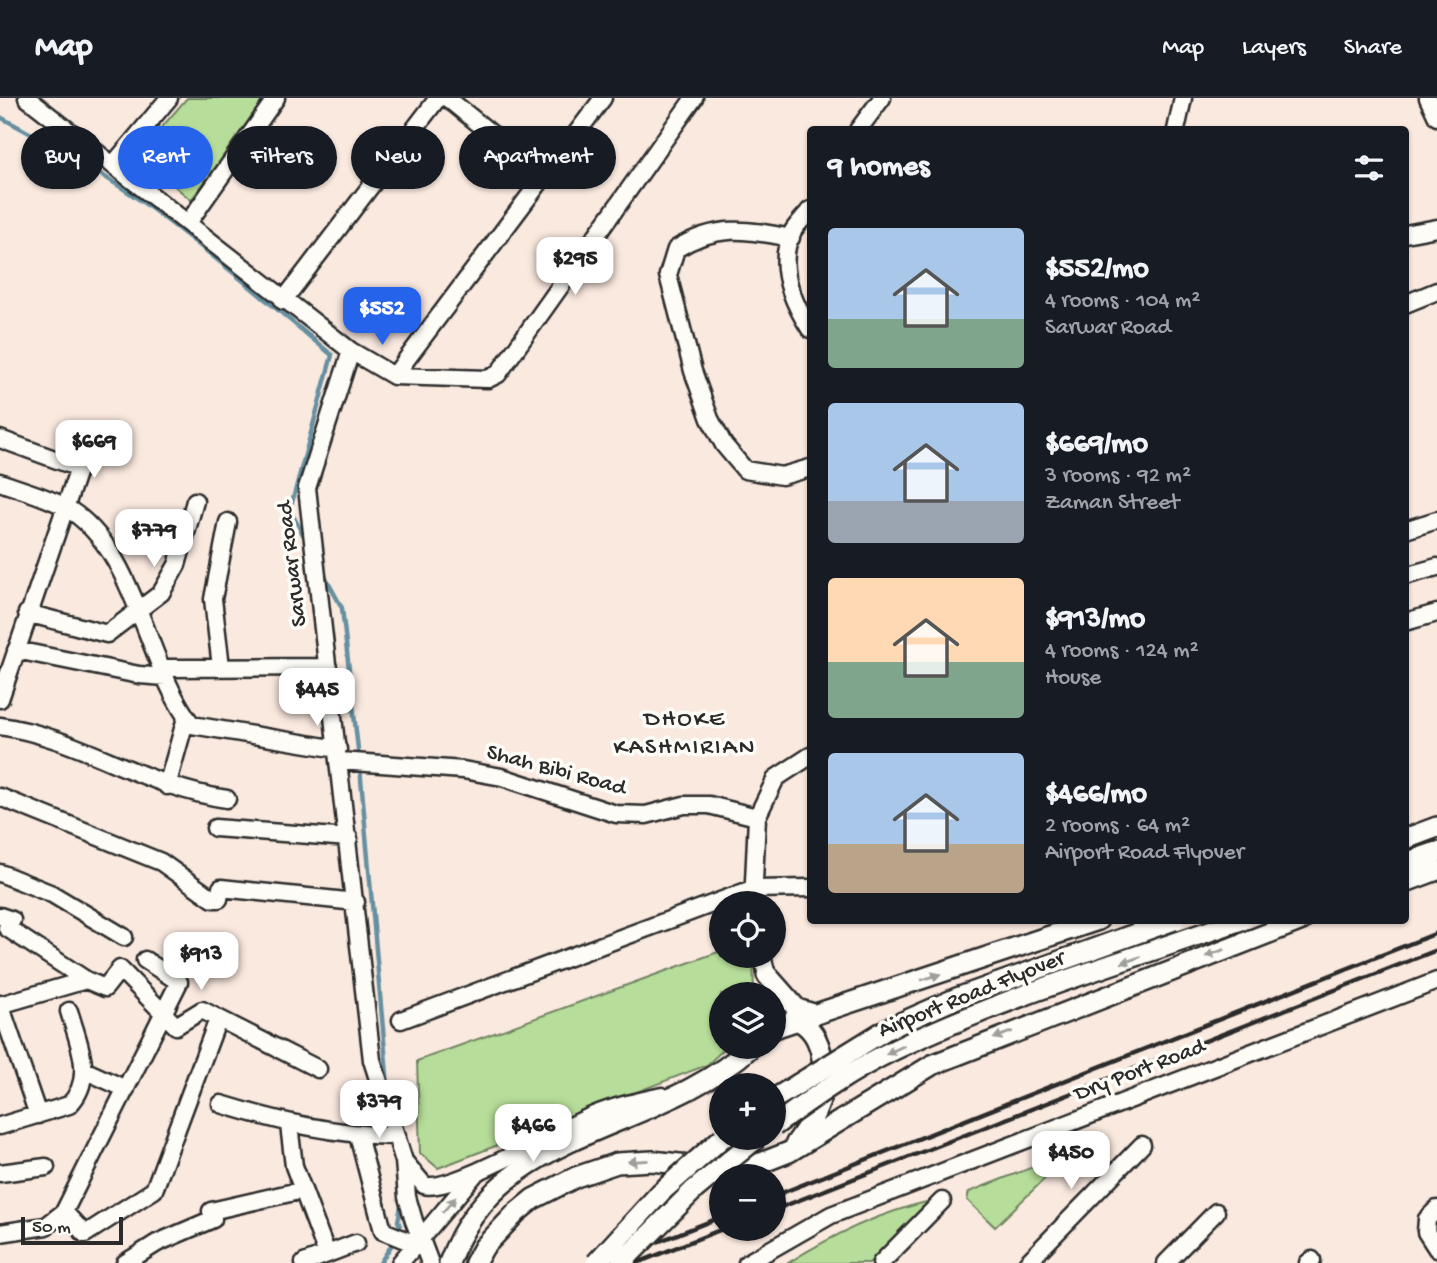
<!DOCTYPE html>
<meta charset="utf-8">
<style>
body{margin:0;font-family:"Gochi Hand",sans-serif;background:#20242c;color:#f1f3f6;height:100vh;display:flex;flex-direction:column;font-size:26px;white-space:nowrap}
*{box-sizing:border-box;margin:0}
p{font-size:23px;color:#9ea1a6}
.icon{flex:none;width:38px;height:38px;fill:none;stroke:currentColor;stroke-width:2;stroke-linecap:round;stroke-linejoin:round}
.map{position:relative;flex:1;overflow:hidden}
.panel{position:absolute;left:807px;top:28px;width:602px;height:798px;display:flex;flex-direction:column;background:#171b24;border-radius:7px;box-shadow:0 2px 5px #0004}
.panel>*{flex:none}
.hud{position:absolute;left:21px;top:28px;width:665px;height:63px;display:flex;gap:14px}
.tools{position:absolute;left:709px;top:793px;display:grid;gap:14px}
.tools a{display:grid;place-items:center;width:77px;height:77px;border-radius:50%;background:#171b24;box-shadow:0 2px 5px #0004;font-size:35px}
.scale{position:absolute;left:21px;bottom:18px;width:102px;box-sizing:border-box;padding-left:7px;border:4px solid #2b2b2b;border-top:0;font-size:19px;line-height:24px;white-space:nowrap;color:#2b2b2b;-webkit-text-stroke:5px #fdfcf7;paint-order:stroke}
.price{position:absolute;translate:-50% -60px;padding:0 16px;border-radius:14px;background:#fff;color:#222;font-size:23px;line-height:46px;filter:drop-shadow(0 2px 4px #0008)}
.price::after{content:'';position:absolute;left:50%;top:42px;width:21px;height:16px;margin-left:-10px;background:inherit;clip-path:polygon(0 0,100% 0,50% 100%)}
.price.current{background:#2563eb;color:#fff}
ul{padding:0;list-style:none}
li{display:flex;align-items:center;gap:21px;height:175px;padding:0 21px}
li span{display:grid;place-items:center;flex:none;width:196px;height:140px;border-radius:7px;color:#555}
li>.icon{margin-inline-start:auto}
span .icon{width:84px;height:84px;fill:#fffc;stroke-width:1}
li b{font-size:30px}
h2{display:flex;justify-content:space-between;align-items:center;height:84px;padding:0 21px;font-size:30px}
.pill{padding:0 24px;border-radius:32px;background:#171b24;box-shadow:0 2px 5px #0004;font-size:24px;line-height:63px}
.pill.current{background:#2563eb;color:#fff}
header{display:flex;align-items:center;gap:42px;box-sizing:border-box;height:98px;padding:0 35px;background:#171b24;border-bottom:2px solid #363941}
header strong{font-size:33px}
nav{display:flex;gap:38px;margin-inline-start:auto;font-size:24px}
.map>svg:first-child{display:block}
</style>
<header>
<strong>Map</strong>
<nav><a>Map</a><a>Layers</a><a>Share</a></nav>
</header>
<div class="map">
<svg width="1437" height="1165" viewBox="0 0 1437 1165">
<rect width="100%" height="100%" fill="#fae9df"/>
<filter id="ink" filterUnits="userSpaceOnUse"><feTurbulence type="fractalNoise" baseFrequency=".0143" numOctaves="2"/><feDisplacementMap in="SourceGraphic" scale="14" xChannelSelector="R" yChannelSelector="G"/><feConvolveMatrix kernelMatrix="1 2 1 2 8 2 1 2 1" color-interpolation-filters="sRGB"/></filter>
<g filter="url(#ink)">
<path fill="#b6dd99" stroke="#708462" stroke-width="2" d="M187,0h82l-78,102 -53,-45z
M721,853v5h32l1,38h-33v52l5,1 -19,18 -269,103 -18,-15 -3,-92z
M1061,1058l2,5 -68,66 -28,-27 2,-8z
M930,1103l-61,62h-81c44,-28 91,-50 142,-62z"/>
<g fill="none" stroke-linecap="round" stroke-linejoin="round">
<path stroke="#6690a1" stroke-width="4.5" d="M0,19c47,25 94,51 137,81 68,49 131,104 195,157l-42,155 16,30
M323,475l19,35 17,150
M360,669l28,319
M400,1128l-2,-5 4,-19
M380,1165l11,-17"/>
<defs>
<path id="minor" d="M27,0l324,253 43,25 94,3 10,-5 196,-276
M447,0l99,80
M1428,0l9,19
M858,32l24,-32
M1176,32l7,-32
M113,67l56,-67
M810,112c-5,7 -13,14 -17,21 -18,33 -1,70 17,98
M188,125l88,-125
M1405,136l32,-6
M791,140c-45,-9 -75,-14 -115,11l-8,26 25,96 17,48 14,26 21,25 37,6 28,-8
M283,203l155,-203
M1405,206l32,-13
M351,253l-44,137 65,572 32,101 3,36 7,24 16,42
M394,278l209,-278
M0,341l79,29
M0,384c21,8 46,14 65,25 72,41 80,157 127,218l146,24
M1405,432l32,-10
M1405,478l32,-9
M27,515l80,21 54,-41 16,-28 18,-64
M1405,524l32,-9
M16,552l123,25 27,2
M221,569l-8,-68 15,-77
M162,570l166,-1
M0,601l88,-258
M0,628c80,11 146,62 227,73
M340,663l123,9 39,7 114,37 30,1 38,-10h25l48,12
M167,688l19,-68
M0,699l161,65 52,37h6l2,-11 135,14
M215,730l134,10
M0,775l52,21 72,43
M753,805l4,-86 19,-39 34,-22
M0,818l12,4 -5,8 79,52 19,8 15,-19 56,57 26,-16 116,59
M762,858l5,19
M0,906l38,111
M0,907l86,-25
M401,922l351,-131 58,-1
M86,973l40,18
M221,1006c59,18 114,31 176,32
M289,1027l5,41 33,88
M0,1028l69,-21c27,-27 9,-63 0,-94
M358,1037l25,96 25,10 11,-2
M404,1063l20,24c25,9 138,-57 170,-70 22,-9 45,-14 68,-19
M0,1075l46,-6
M1437,1111l-10,10 -1,13 11,17
M64,1114l21,22 69,-44 64,-171
M0,1135l46,-7 18,-14 115,-230 -34,-22
M125,1165l32,-20 56,-24 -2,-8 92,-21
M304,1165l52,-20
M400,1165l75,-89
M747,1165l84,-48 606,-234
M881,1165l61,-62
M1027,1165l115,-118
M1166,1165l50,-51
M1308,1165l4,-3"/>
<path id="major" d="M1405,741l32,-12
M1405,765l32,-11
M1405,784l32,-12
M767,877l30,34 17,5
M794,921c34,11 34,66 22,92 -5,12 -13,22 -20,32
M774,930l324,-108
M449,1165c50,-140 207,-127 303,-217
M475,1165l9,-16 32,-34 17,-14 43,-22 41,-14 35,-2 82,9 27,-7 28,-11 143,-87 370,-145"/>
</defs>
<use href="#minor" stroke="#2b2b2b" stroke-width="21"/>
<use href="#major" stroke="#2b2b2b" stroke-width="24"/>
<use href="#minor" stroke="#fdfcf7" stroke-width="16"/>
<use href="#major" stroke="#fdfcf7" stroke-width="19"/>
<path stroke="#2b2b2b" stroke-width="4.5" d="M774,1098l663,-263
M774,1112l663,-260
M604,1165l117,-46
M637,1165l88,-35"/>
<defs>
<path id="major-bridge" d="M774,1001l113,-70 70,-31 217,-78
M774,1028c38,-28 78,-56 122,-77 110,-53 230,-88 345,-129
M596,1165l64,-70 62,-55
M621,1165l73,-73 63,-52"/>
</defs>
<use href="#major-bridge" stroke="#2b2b2b" stroke-width="24" stroke-linecap="butt"/>
<use href="#major-bridge" stroke="#fdfcf7" stroke-width="19"/>
</g>
<defs><path id="oneway-solid" d="M-6-.8H1V-3.2L6.5 0L1 3.2V.8H-6Z" transform="scale(1.75)"/></defs>
<g fill="#9e9e9b">
<use href="#oneway-solid" transform="translate(1215 855) rotate(159)"/>
<use href="#oneway-solid" transform="translate(1131 862) rotate(161)"/>
<use href="#oneway-solid" transform="translate(931 879) rotate(-18)"/>
<use href="#oneway-solid" transform="translate(1003 937) rotate(159)"/>
<use href="#oneway-solid" transform="translate(895 952) rotate(154)"/>
<use href="#oneway-solid" transform="translate(638 1063) rotate(177)"/>
<use href="#oneway-solid" transform="translate(449 1107) rotate(-49)"/>
</g>
</g>
<g text-anchor="middle" dominant-baseline="central" stroke-width="7" stroke-linejoin="round" paint-order="stroke">
<g font-size="23" fill="#2b2b2b" stroke="#fdfcf7">
<text transform="translate(293 466) rotate(-97)">Sarwar Road</text>
<text transform="translate(556 673) rotate(15)">Shah Bibi Road</text>
<text transform="translate(972 897) rotate(-22)">Airport Road Flyover</text>
<text transform="translate(1140 973) rotate(-21)">Dry Port Road</text>
</g>
<g font-size="24" letter-spacing="2" fill="#2b2b2b" stroke="#fdfcf7">
<text x="685" y="622">DHOKE<tspan x="685" dy="28">KASHMIRIAN</tspan></text>
</g>
</g>
</svg>
<div class="tools">
<a><svg class="icon" aria-label="locate" viewBox="0 0 24 24"><circle cx="12" cy="12" r="6"/><path d="M12 2v4M12 18v4M2 12h4M18 12h4"/></svg></a>
<a><svg class="icon" aria-label="layers" viewBox="0 0 24 24"><path d="M12 4l9 5-9 5-9-5zM3 14l9 5 9-5"/></svg></a>
<a>+</a>
<a>−</a>
</div>
<div class="scale">50 m</div>
<b class="price" style="left:575px;top:199px">$295</b>
<b class="price current" style="left:382px;top:249px">$552</b>
<b class="price" style="left:94px;top:382px">$669</b>
<b class="price" style="left:154px;top:471px">$779</b>
<b class="price" style="left:317px;top:630px">$445</b>
<b class="price" style="left:201px;top:894px">$913</b>
<b class="price" style="left:379px;top:1042px">$379</b>
<b class="price" style="left:533px;top:1066px">$466</b>
<b class="price" style="left:1071px;top:1093px">$450</b>
<div class="hud">
<a class="pill">Buy</a>
<a class="pill current">Rent</a>
<a class="pill">Filters</a>
<a class="pill">New</a>
<a class="pill">Apartment</a>
</div>
<section class="panel">
<h2>9 homes<svg class="icon" aria-label="filters" viewBox="0 0 24 24"><path d="M4 7h16M4 17h16"/><circle cx="9" cy="7" r="2"/><circle cx="15" cy="17" r="2"/></svg></h2>
<ul>
<li><span style="background:linear-gradient(#a9c7e8 65%,#7fa58c 0)"><svg class="icon" aria-label="home" viewBox="0 0 24 24"><path d="M3 11l9-7 9 7M6 9v11h12V9"/></svg></span><div><b>$552/mo</b><p>4 rooms · 104 m²</p><p>Sarwar Road</p></div></li>
<li><span style="background:linear-gradient(#a9c7e8 70%,#9aa5b1 0)"><svg class="icon" aria-label="home" viewBox="0 0 24 24"><path d="M3 11l9-7 9 7M6 9v11h12V9"/></svg></span><div><b>$669/mo</b><p>3 rooms · 92 m²</p><p>Zaman Street</p></div></li>
<li><span style="background:linear-gradient(#ffd9b3 60%,#7fa58c 0)"><svg class="icon" aria-label="home" viewBox="0 0 24 24"><path d="M3 11l9-7 9 7M6 9v11h12V9"/></svg></span><div><b>$913/mo</b><p>4 rooms · 124 m²</p><p>House</p></div></li>
<li><span style="background:linear-gradient(#a9c7e8 65%,#b9a48a 0)"><svg class="icon" aria-label="home" viewBox="0 0 24 24"><path d="M3 11l9-7 9 7M6 9v11h12V9"/></svg></span><div><b>$466/mo</b><p>2 rooms · 64 m²</p><p>Airport Road Flyover</p></div></li>
</ul>
</section>
</div>
